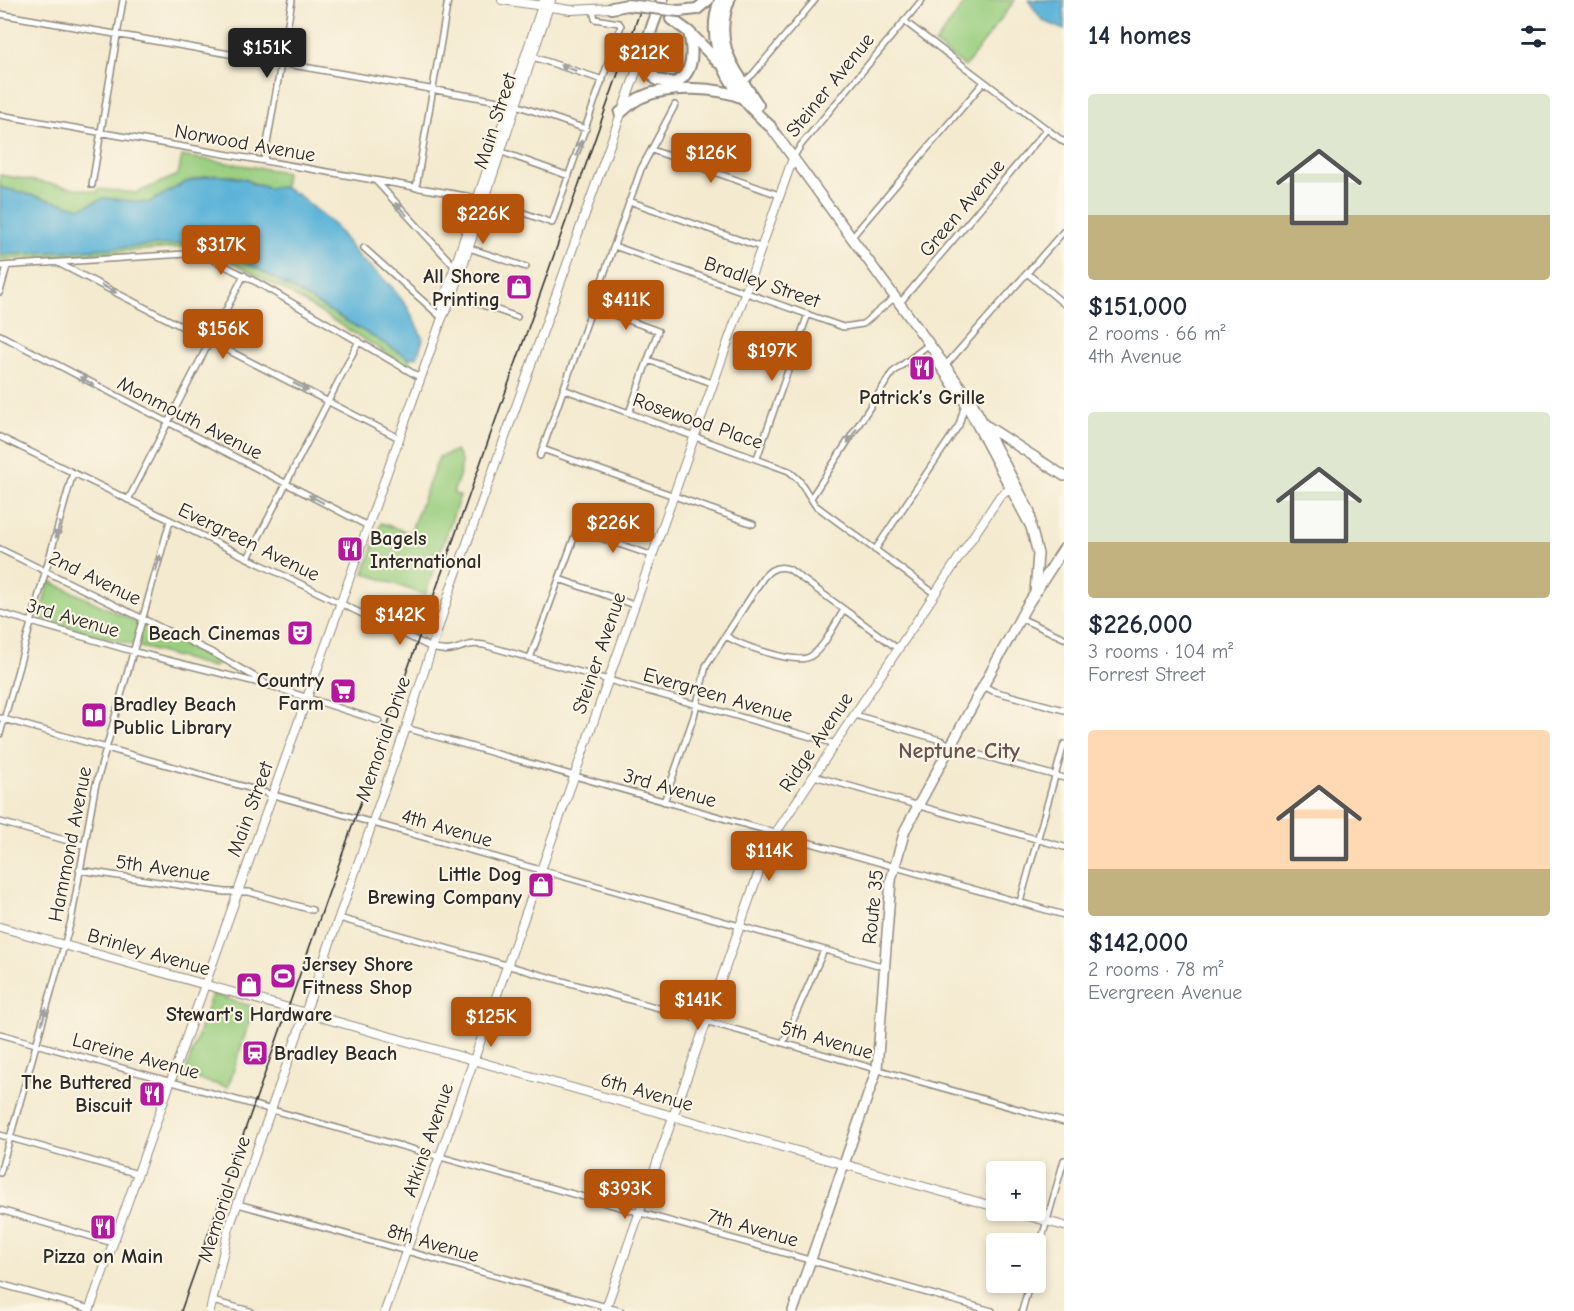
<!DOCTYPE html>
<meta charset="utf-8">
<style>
body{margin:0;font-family:"Comic Neue",sans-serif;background:#f6f6f7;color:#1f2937;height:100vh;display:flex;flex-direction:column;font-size:22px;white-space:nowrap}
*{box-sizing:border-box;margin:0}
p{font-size:20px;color:#747a83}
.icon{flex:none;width:33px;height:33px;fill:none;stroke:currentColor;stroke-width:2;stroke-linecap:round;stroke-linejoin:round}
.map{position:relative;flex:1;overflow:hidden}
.details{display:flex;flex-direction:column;background:#fff;width:510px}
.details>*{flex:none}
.tools{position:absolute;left:986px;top:1161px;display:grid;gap:12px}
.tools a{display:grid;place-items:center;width:60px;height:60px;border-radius:6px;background:#fff;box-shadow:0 3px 9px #0003;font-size:30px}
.price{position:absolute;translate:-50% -51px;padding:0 14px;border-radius:6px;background:#b45309;color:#fff;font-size:20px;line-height:39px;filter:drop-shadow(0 2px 3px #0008)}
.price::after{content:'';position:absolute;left:50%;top:36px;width:18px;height:14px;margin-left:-9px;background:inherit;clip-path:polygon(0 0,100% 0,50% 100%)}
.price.active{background:#222;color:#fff}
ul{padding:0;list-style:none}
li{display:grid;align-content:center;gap:12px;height:318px;padding:0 24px}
li span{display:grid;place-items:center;height:186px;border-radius:6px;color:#555}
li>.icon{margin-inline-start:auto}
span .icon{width:108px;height:108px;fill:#fffc;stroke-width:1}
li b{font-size:26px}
h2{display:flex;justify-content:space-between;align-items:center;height:72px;padding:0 24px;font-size:26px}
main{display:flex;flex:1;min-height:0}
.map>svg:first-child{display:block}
</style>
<main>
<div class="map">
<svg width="1064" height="1311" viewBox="0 0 1064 1311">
<rect width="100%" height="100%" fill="#fcf5e5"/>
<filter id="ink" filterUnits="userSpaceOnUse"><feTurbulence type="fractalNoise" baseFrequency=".0167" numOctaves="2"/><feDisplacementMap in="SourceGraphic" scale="12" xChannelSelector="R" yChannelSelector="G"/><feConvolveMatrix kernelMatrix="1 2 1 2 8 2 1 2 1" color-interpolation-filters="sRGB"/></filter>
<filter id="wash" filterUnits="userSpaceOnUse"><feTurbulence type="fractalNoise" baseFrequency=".008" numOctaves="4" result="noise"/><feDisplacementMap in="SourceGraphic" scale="24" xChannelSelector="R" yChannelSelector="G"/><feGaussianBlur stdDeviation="1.35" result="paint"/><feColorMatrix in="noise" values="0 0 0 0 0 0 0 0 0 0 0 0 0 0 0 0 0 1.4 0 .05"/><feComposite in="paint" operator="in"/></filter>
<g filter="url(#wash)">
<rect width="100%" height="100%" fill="#f4ead0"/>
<path fill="#99ce7f" stroke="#627c55" stroke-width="1.5" d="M967,0h48l-50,67 -30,-23z
M182,156l104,16 -2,16h-16l-34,-12h-28l-20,6 -38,21 -44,-5 -23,10 -81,-21v-12l97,17 2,-3 37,4 42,-18z
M195,242l19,4 41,21 154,91 1,10 -124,-77 -84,-45 -202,14v-5z
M455,451c13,11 2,29 -2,42l7,3 -35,99 -61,-22 17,-50 29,10 29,-76z
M49,581l168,79v5l-4,2 -174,-48z
M212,994l42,13 -26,80 -44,-11z"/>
<path fill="#5bb3d8" stroke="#436f82" stroke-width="1.5" d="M1028,0h36v30l-22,-10z
M215,175l31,4 6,5 17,4 14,-1 15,8 36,30 23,30 34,31 17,22 15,31 -6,18 -8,1 -154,-91 -51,-25 -204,13v-68l81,21 23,-10 44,5 38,-21z"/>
</g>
<g filter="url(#ink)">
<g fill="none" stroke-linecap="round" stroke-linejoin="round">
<defs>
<path id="street" d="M0,14l510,89 76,26
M904,21l160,121
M533,57l70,23
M744,82l9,-8 62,-74
M0,115l466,81 30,7 56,20 69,-197 -2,-3 -24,-4 -2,-10
M652,150l127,45
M502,152l67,24
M793,158l8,-13 121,-145
M264,161l28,-161
M376,181l79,86
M92,185l31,-185
M416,188l32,-188
M629,201l131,46
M851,238l133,-156
M614,246l229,81 20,-3 31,-26
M364,248l78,70
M469,248l57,19
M58,263l341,175
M0,266l200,-13 58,30 163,95
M1027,273l37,31
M0,292l7,-26
M451,294l66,23
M899,304l148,-175
M592,307l66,24 -29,82
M0,335l368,191
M648,360l64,23
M946,365l118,-134
M563,389l226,82 10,9 16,25 120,89
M0,437l432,211c26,8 28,-7 52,-3l352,99
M542,449l211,75
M540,456l101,-287 34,-64
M757,458l51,-144
M811,498l81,-125 36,-28
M128,500l116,-225
M0,549l215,105 49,28
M875,550l84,-125 6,-21
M248,558l111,-217
M559,579l75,26
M0,613l139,40 132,33 108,35
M1020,618l44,20
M726,636c14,9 72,30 85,20 14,-9 24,-33 33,-46
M530,658l47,-128 74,25
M984,686l9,5 71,19
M855,715l85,25 22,10 102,28
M0,718l885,249
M406,728l658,187
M0,734l73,-261
M814,776l250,71
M664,802l30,-86 12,-50 57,-88c7,-9 15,-13 26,-9l109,80
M0,822l83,23
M79,870l146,22h24l63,18
M1020,902l44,-158
M339,918l725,204
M0,1034l992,277
M783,1043l41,-93
M0,1135l138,39
M0,1173l71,-252 24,-133 75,-267
M238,1204l383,107
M0,1210l113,33
M1035,1263l29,-103
M0,1284l90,25
M212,1301l38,10
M1022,1311l8,-29"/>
<path id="secondary" d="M502,0l69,10 41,-2
M442,316v-11l102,-305
M0,927l996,280
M1008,1210l56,16
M89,1311l353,-993 11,-23 98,-295
M210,1311l19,-83 177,-500 46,-143 193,-538
M385,1311l408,-1153
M605,1311l164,-468 231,-347 10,-7"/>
<path id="primary" d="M770,126l203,278 57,108 1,15
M935,358l30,44 66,125 7,27 -3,39
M987,426l77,50
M793,1311l84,-242 14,-189 14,-50 121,-223 38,-59"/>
<path id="highway" d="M662,0c-8,24 -28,58 -5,80l17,3c21,-9 19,-32 15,-51
M720,0c-18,48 14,95 50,126
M729,0c-17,46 6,69 29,105
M612,8l15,-3
M679,11l18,-2 11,-9
M671,19l18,13 30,31
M620,113c7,-6 14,-13 22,-16 27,-12 76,-10 101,1"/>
</defs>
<use href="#street" stroke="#908a7e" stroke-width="8"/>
<use href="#secondary" stroke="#908a7e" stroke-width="10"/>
<use href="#primary" stroke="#908a7e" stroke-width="12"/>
<use href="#highway" stroke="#908a7e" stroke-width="14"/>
<use href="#street" stroke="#fff" stroke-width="5"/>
<use href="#secondary" stroke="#fff" stroke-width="8"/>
<use href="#primary" stroke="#fff" stroke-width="9"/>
<use href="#highway" stroke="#fff" stroke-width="10"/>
<path stroke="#2b2b2b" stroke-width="1.5" d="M181,1311l463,-1311"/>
<defs>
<path id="highway-bridge" d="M627,5l52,6"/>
</defs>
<use href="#highway-bridge" stroke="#908a7e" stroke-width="14" stroke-linecap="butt"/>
<use href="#highway-bridge" stroke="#fff" stroke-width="10"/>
</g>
<defs><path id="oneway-solid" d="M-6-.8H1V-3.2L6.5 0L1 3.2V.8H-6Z" transform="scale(1.5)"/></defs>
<g fill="#a0a0a0">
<use href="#oneway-solid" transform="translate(568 68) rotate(-161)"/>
<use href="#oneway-solid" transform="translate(579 148) rotate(-70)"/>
<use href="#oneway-solid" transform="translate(401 209) rotate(-133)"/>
<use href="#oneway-solid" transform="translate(109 289) rotate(27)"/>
<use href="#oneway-solid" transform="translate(87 381) rotate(-150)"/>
<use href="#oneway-solid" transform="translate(301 387) rotate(27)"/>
<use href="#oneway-solid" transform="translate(852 436) rotate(122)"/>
<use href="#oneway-solid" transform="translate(316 499) rotate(-152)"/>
<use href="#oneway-solid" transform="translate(58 530) rotate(106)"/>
<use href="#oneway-solid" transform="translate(158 563) rotate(-74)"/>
<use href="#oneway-solid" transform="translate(44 1016) rotate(-74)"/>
</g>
</g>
<defs>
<symbol id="shop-square" viewBox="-11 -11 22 22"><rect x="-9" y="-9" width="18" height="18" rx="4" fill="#b5179e" stroke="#fcf5e5"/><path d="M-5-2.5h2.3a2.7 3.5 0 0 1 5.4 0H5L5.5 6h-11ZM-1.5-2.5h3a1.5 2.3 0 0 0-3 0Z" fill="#fff"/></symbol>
<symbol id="restaurant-square" viewBox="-11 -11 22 22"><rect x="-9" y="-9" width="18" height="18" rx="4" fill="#b5179e" stroke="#fcf5e5"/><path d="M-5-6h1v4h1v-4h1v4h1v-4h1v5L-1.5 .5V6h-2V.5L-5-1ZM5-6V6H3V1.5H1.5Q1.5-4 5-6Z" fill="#fff"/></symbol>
<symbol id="theatre-square" viewBox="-11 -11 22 22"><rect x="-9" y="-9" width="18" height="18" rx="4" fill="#b5179e" stroke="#fcf5e5"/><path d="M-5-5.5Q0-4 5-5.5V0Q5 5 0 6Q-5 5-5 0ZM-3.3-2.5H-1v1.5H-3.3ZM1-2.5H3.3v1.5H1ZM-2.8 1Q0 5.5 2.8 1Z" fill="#fff"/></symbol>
<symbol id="supermarket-square" viewBox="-11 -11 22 22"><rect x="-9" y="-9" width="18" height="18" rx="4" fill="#b5179e" stroke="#fcf5e5"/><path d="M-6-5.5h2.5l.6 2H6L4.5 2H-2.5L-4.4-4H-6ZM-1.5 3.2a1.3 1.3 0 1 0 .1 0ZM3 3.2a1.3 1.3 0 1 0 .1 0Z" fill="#fff"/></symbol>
<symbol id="library-square" viewBox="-11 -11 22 22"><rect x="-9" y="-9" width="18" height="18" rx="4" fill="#b5179e" stroke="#fcf5e5"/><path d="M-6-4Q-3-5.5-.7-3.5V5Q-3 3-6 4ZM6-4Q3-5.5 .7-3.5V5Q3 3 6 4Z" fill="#fff"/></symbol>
<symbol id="stadium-square" viewBox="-11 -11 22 22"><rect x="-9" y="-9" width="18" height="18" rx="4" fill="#b5179e" stroke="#fcf5e5"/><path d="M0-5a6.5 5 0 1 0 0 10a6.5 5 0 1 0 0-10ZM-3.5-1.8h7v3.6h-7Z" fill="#fff"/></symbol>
<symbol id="station-square" viewBox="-11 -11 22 22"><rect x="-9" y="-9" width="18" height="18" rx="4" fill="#b5179e" stroke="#fcf5e5"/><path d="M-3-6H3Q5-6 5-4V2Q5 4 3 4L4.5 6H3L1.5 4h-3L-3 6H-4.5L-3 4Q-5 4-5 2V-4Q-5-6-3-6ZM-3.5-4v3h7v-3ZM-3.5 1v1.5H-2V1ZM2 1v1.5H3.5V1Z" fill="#fff"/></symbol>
</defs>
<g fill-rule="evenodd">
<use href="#shop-square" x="504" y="272" width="30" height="30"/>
<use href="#restaurant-square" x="907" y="353" width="30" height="30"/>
<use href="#restaurant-square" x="335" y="534" width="30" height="30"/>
<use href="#theatre-square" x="285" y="618" width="30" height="30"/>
<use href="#supermarket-square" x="328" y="676" width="30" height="30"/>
<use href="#library-square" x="79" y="700" width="30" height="30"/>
<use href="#shop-square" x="526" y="870" width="30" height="30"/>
<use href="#stadium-square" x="268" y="961" width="30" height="30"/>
<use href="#shop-square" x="234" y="970" width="30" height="30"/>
<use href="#station-square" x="240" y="1038" width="30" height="30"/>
<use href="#restaurant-square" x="137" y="1079" width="30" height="30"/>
<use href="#restaurant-square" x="88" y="1212" width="30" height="30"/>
</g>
<g text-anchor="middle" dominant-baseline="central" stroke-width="4.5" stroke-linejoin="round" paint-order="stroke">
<g font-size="20" fill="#2b2b2b" stroke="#fcf5e5">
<text transform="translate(830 85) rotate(-51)">Steiner Avenue</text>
<text transform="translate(495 121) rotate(-72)">Main Street</text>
<text transform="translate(245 143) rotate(10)">Norwood Avenue</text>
<text transform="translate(962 208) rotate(-50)">Green Avenue</text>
<text transform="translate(762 282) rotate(19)">Bradley Street</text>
<text transform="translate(190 418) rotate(27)">Monmouth Avenue</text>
<text transform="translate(698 421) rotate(19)">Rosewood Place</text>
<text transform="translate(249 542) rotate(26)">Evergreen Avenue</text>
<text transform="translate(95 578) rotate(26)">2nd Avenue</text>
<text transform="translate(73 618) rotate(16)">3rd Avenue</text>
<text transform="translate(599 653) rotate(-71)">Steiner Avenue</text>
<text transform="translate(718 695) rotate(16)">Evergreen Avenue</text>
<text transform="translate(383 739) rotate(-71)">Memorial Drive</text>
<text transform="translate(816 742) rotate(-56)">Ridge Avenue</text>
<text transform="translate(670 788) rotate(16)">3rd Avenue</text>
<text transform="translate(250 809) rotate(-70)">Main Street</text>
<text transform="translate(447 828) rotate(16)">4th Avenue</text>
<text transform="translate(70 844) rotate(-79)">Hammond Avenue</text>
<text transform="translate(163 868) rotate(8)">5th Avenue</text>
<text transform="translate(873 907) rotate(-84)">Route 35</text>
<text transform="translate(149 952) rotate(16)">Brinley Avenue</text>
<text transform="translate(827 1040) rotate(16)">5th Avenue</text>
<text transform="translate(136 1056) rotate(15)">Lareine Avenue</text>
<text transform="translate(647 1092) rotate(16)">6th Avenue</text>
<text transform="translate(428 1140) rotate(-71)">Atkins Avenue</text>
<text transform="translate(224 1199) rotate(-72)">Memorial Drive</text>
<text transform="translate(753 1228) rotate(16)">7th Avenue</text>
<text transform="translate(433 1243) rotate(16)">8th Avenue</text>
</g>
<g font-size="20" font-weight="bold" fill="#2b2b2b" stroke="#fcf5e5" text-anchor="end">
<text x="500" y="276">All Shore<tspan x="500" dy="23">Printing</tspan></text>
<text x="922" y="397" text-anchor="middle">Patrick’s Grille</text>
<text x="370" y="538" text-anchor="start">Bagels<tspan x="370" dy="23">International</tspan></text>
<text x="280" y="633">Beach Cinemas</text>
<text x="324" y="680">Country<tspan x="324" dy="23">Farm</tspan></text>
<text x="113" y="704" text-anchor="start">Bradley Beach<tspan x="113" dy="23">Public Library</tspan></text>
<text x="522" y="874">Little Dog<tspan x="522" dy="23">Brewing Company</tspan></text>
<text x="302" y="964" text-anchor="start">Jersey Shore<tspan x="302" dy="23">Fitness Shop</tspan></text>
<text x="249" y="1014" text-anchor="middle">Stewart's Hardware</text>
<text x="274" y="1053" text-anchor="start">Bradley Beach</text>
<text x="132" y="1082">The Buttered<tspan x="132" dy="23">Biscuit</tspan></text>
<text x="103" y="1256" text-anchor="middle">Pizza on Main</text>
</g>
<g font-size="22" font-weight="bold" fill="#695452" stroke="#fcf5e5">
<text x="959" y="751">Neptune City</text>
</g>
</g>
</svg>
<div class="tools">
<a>+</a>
<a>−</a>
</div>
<b class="price active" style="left:267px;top:79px">$151K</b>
<b class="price" style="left:644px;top:84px">$212K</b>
<b class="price" style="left:711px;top:184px">$126K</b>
<b class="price" style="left:483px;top:245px">$226K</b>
<b class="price" style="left:221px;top:276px">$317K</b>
<b class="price" style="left:626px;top:331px">$411K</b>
<b class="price" style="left:223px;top:360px">$156K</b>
<b class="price" style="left:772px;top:382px">$197K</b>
<b class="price" style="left:613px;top:554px">$226K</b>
<b class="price" style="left:400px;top:646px">$142K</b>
<b class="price" style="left:769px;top:882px">$114K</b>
<b class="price" style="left:698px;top:1031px">$141K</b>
<b class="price" style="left:491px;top:1048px">$125K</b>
<b class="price" style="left:625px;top:1220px">$393K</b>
</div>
<section class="details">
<h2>14 homes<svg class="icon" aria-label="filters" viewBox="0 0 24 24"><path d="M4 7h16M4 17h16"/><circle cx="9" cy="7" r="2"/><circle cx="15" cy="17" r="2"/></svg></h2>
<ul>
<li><span style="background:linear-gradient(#dfe7d0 65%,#c2b280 0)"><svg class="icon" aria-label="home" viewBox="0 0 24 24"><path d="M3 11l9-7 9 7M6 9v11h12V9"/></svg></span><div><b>$151,000</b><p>2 rooms · 66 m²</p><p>4th Avenue</p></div></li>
<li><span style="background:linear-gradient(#dfe7d0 70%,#c2b280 0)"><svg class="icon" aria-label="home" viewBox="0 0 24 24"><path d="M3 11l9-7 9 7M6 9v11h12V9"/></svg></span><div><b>$226,000</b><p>3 rooms · 104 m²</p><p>Forrest Street</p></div></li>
<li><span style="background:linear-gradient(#ffd9b3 75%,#c2b280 0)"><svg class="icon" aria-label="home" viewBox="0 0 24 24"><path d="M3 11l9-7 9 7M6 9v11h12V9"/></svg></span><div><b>$142,000</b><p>2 rooms · 78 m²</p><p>Evergreen Avenue</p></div></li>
</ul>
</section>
</main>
